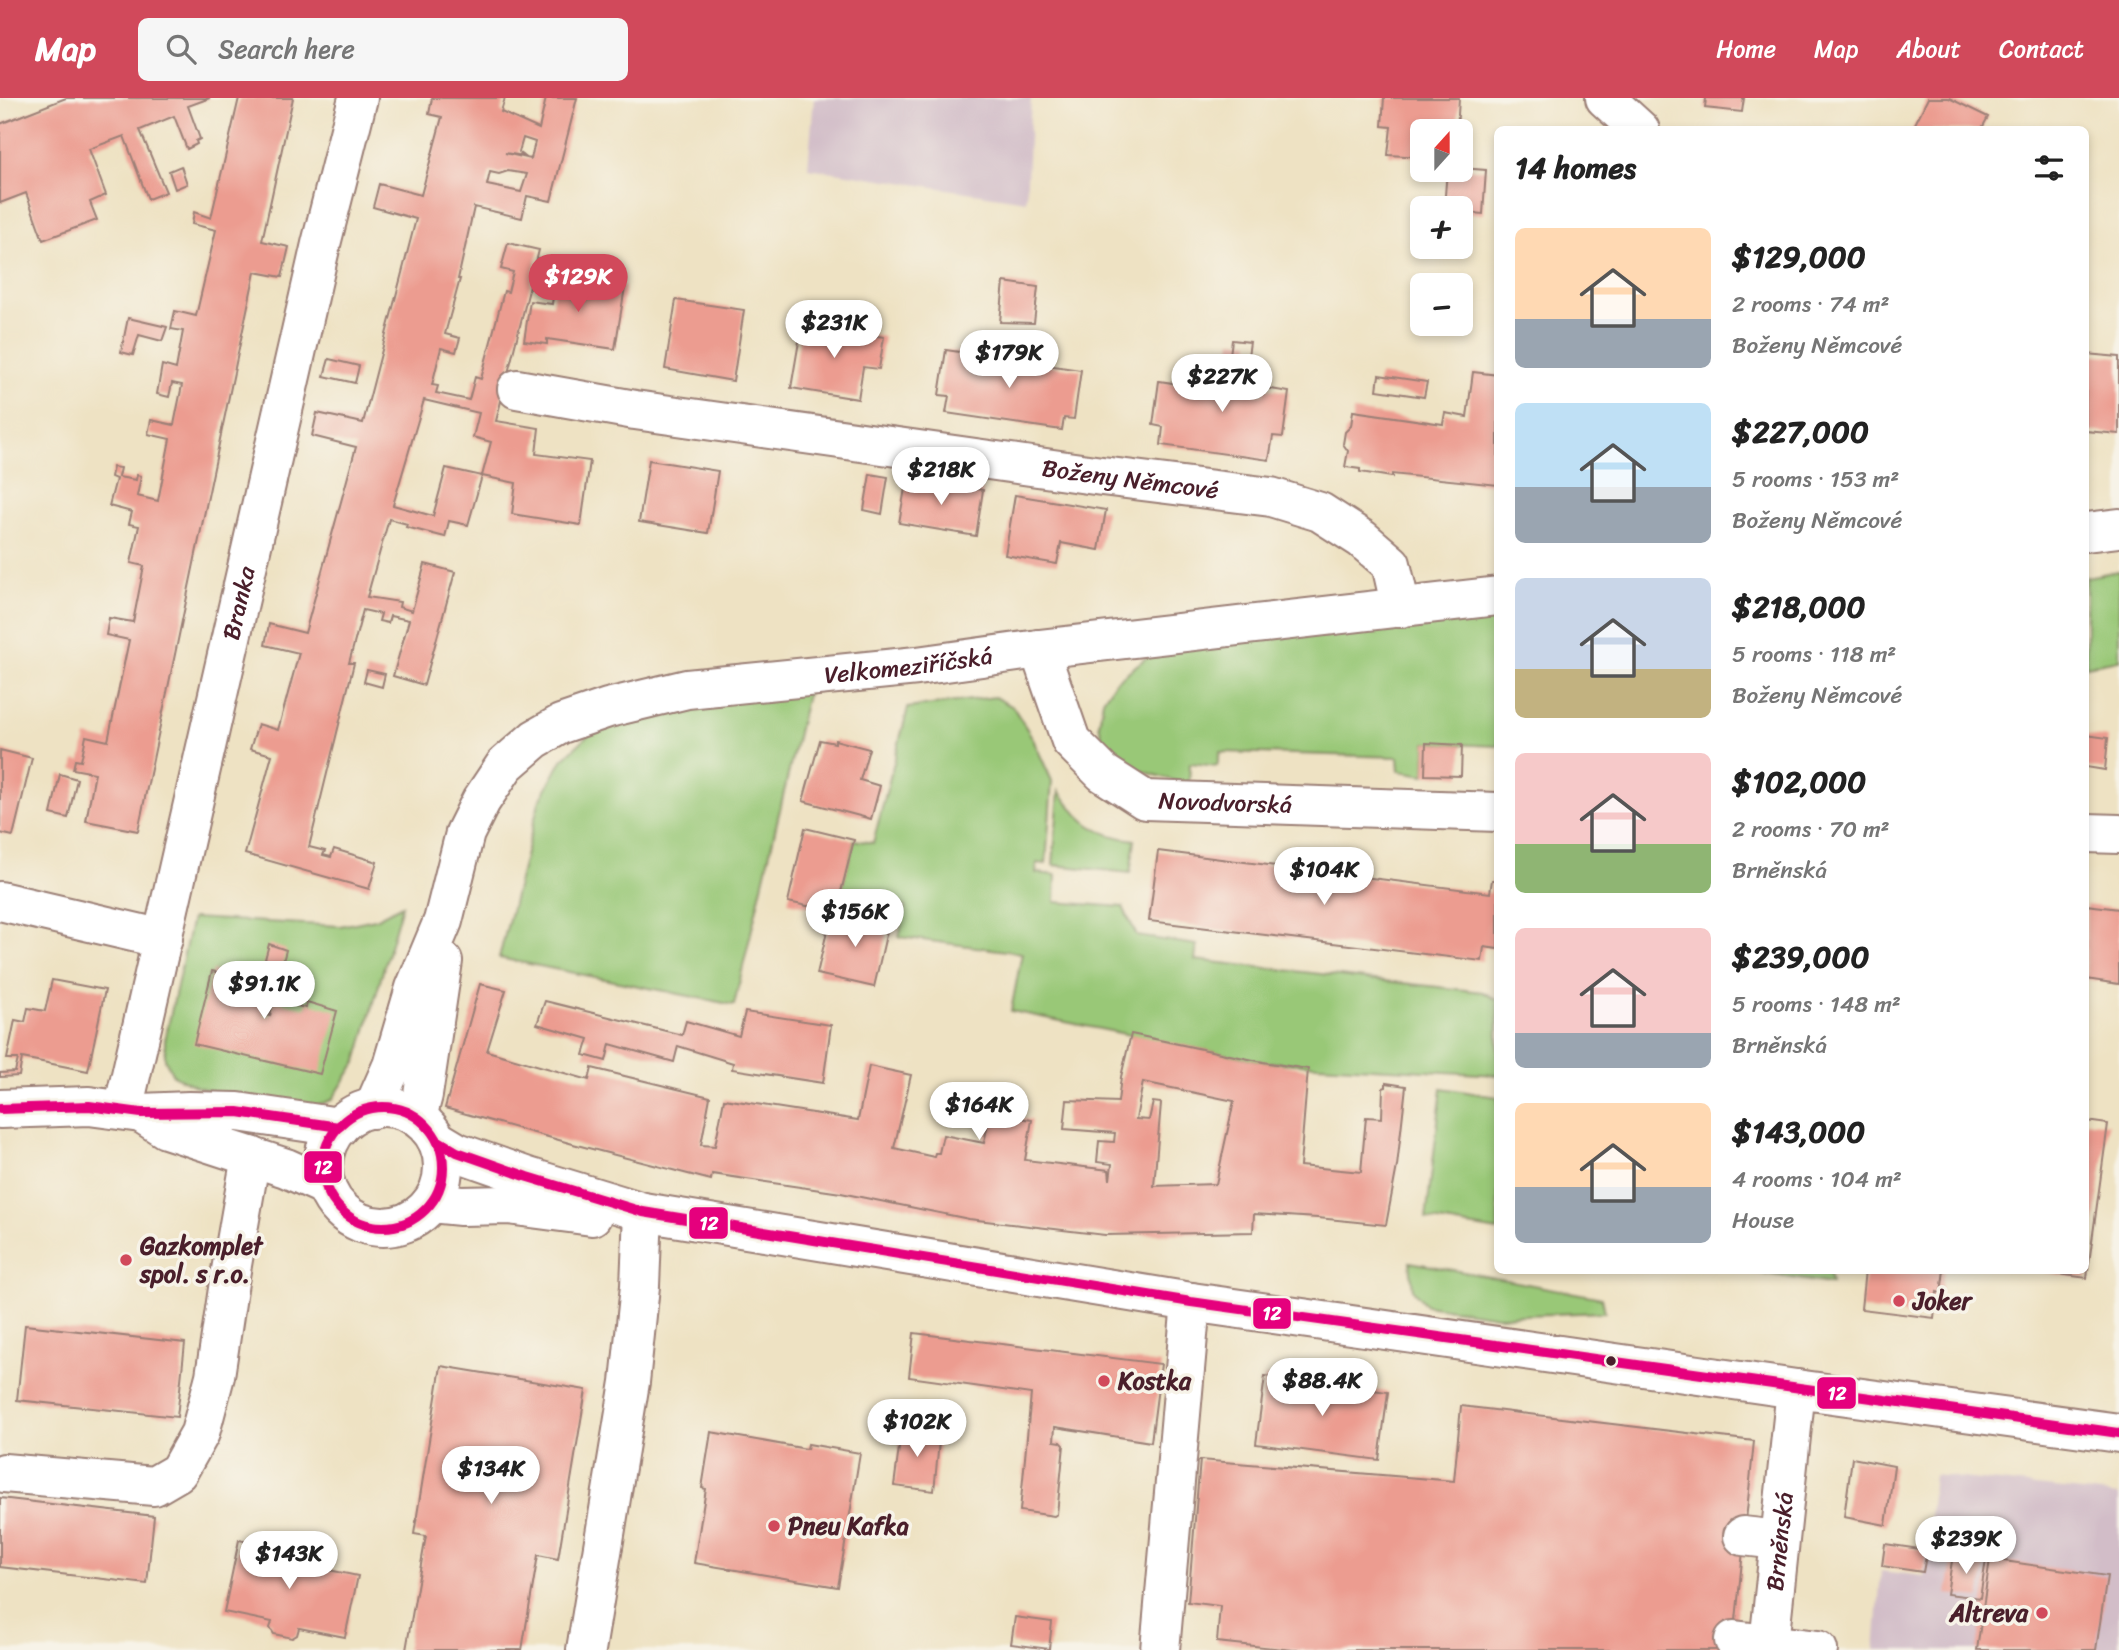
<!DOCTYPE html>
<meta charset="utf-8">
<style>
body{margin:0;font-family:Sriracha,sans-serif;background:#f6f6f6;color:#222;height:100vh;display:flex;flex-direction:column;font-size:26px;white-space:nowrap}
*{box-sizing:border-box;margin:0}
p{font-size:23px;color:#767676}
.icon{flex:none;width:38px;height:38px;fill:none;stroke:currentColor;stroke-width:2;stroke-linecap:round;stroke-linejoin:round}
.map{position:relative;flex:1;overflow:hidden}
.details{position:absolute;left:1494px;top:28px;width:595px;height:1148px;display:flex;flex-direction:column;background:#fff;border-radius:10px;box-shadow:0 4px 10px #0003}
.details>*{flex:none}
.needle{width:46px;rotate:21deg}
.controls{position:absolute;left:1410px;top:21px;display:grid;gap:14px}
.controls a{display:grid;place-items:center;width:63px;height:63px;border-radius:10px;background:#fff;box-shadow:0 4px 10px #0003;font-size:35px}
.price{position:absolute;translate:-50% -60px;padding:0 16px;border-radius:24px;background:#fff;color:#222;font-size:23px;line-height:46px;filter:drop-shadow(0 2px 4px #0008)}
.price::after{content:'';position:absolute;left:50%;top:42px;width:21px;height:16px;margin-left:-10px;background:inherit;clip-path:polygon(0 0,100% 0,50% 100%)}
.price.selected{background:#d1495b;color:#fff}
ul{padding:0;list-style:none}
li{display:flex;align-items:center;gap:21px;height:175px;padding:0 21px}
li span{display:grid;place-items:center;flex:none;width:196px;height:140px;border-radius:10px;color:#555}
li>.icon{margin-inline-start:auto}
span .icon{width:84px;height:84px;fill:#fffc;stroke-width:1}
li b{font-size:30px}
h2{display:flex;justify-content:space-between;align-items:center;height:84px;padding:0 21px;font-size:30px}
header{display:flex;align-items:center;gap:42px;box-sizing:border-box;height:98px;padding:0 35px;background:#d1495b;color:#fff}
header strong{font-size:33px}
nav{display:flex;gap:38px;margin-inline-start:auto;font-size:24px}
.search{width:490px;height:63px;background:#f6f6f6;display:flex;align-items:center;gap:18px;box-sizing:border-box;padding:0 24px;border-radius:10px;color:#767676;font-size:26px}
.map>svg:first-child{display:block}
</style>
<header>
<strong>Map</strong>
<div class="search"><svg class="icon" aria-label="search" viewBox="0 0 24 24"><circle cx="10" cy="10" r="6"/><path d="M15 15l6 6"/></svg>Search here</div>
<nav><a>Home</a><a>Map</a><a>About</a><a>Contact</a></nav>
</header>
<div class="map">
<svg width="2119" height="1552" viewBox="0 0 2119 1552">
<rect width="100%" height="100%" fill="#f7f3e8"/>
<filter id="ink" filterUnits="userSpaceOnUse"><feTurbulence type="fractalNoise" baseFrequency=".0143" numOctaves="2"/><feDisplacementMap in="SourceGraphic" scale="14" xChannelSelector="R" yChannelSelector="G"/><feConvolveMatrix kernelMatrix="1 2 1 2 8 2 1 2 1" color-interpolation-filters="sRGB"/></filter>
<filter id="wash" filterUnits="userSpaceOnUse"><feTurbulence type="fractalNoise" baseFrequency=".00686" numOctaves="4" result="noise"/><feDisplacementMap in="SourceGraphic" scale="28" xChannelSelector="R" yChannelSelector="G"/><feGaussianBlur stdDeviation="1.57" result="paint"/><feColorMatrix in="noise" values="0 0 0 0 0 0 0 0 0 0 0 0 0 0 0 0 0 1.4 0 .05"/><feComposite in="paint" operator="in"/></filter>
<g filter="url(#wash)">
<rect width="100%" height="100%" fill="#eee2c3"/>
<path fill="#d2bdc8" d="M814,0h217l-5,103 -218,-33z
M1934,1377l185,20v155h-244l6,-79 43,5z"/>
<path fill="#99c877" stroke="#727451" stroke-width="2" d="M2119,473v89l-33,6v-89z
M1498,517v131l-72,-3 -1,32 -26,-4 -1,-14 -178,-5 -3,14 -27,-3 -1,22 -67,-20 -17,-19 -6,-21 4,-25 12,-18 53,-41z
M809,588l-75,319 -235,-47 40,-156 23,-42 39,-37z
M995,599l18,10 19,30 20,44 -6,83 -9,-1 -1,10 20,2 -1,27 68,5 14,29 60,9 -2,15 288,32 15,8v75l-235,-13 -252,-51 11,-58 -123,-16 6,-30 -64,-15 13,-52 19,3 35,-135z
M1059,693c21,30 37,45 76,49l-5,33 -77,-8z
M402,807l-45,156 -25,39 -24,9 -42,-2 -71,-21 -22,-11 -8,-16v-19l27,-122 148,8 35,-7z
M1442,990l56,9v134l-72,-12z
M1410,1164l192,36 3,14 -108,4 -71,-11 -13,-15z
M1748,1173h81l2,13z"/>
<g id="blocks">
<path fill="#ec9c90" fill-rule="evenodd" d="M66,0h144l-22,8 12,33 -4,2 1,3 -10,5 -13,-33 -34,14 26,62 -18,7 -24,-63 -35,13 17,46 -16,7 7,18 -54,20 -17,-47 -26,10v-79z
M239,0h54l-31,143 27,6 -7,30 -27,-5 -117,559 -52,-10 9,-48 -22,-4 2,-9 6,1 5,-25 22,5 21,-101 -23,-5 3,-17 24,4 11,-56 -13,-3 8,-37 -10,-2 3,-12 -23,-6 7,-27 -5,-2 2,-10 7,1 -2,9 18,3 1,-5 4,1 -4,20 21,5 12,-62 -22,-5 3,-14 23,5 8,-40 -10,-2 -3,14 -12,-3 5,-29 14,4 7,-38 -12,-2 4,-18 21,5 20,-86 -24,-6 2,-12 17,6z
M432,0h73l-4,14 38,17 7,-31h31l-26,103 -24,-5 -5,22 -48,-11 -16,72h2l-15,55 15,4 -4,14 -15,-4 -9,37 6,1 -2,7 33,7 6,-23 6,2 23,-88 4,1 5,-20 -12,-3 7,-26 31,7 -43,171 43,7 -3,26 54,7 -9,64 -69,-11 4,-31 -34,-7 -14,49 -19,-4 -4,16 -39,-10 1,-3 -18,-5 -22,78 33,5 -1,5 13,4 13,-47 30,8 -31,113 -31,-9 16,-56 -19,-4 -2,7 -9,-2 2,-7 -18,-4 -14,53h5l-45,184 16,4 -2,4 8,2 3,-8 43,13 -8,27 -124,-35 27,-99 -22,-6 8,-25 20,6 21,-77 -34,-8 4,-21 36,9 51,-186 -44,-11 5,-23 46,10 53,-204 -43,-12 6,-23 42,11 21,-78 -13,-3zM523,40l12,4 -4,17 -26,-6 19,3 -5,-4zM508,73l19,3 -6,18 -34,-7 3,-13 9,2zM424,302l55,13 -6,24 18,5 -9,34 -36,-8 -13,48 -40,-11z
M1384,0h75l-2,33h-34v26l-35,-2 3,-28 -9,-1z
M1706,0h38l-2,14 -37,-4z
M1928,0h21l39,19 -7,13h-69z
M181,68l6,18 -12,5 -6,-18z
M1461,70l25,2 -3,44 -22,-2v-4h-17l3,-38z
M556,178l69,11 -10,62 -68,-10v5l-23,-3 6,-40 22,3z
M1004,184l34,5 -4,36 -34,-1z
M676,202l68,10 -11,71 -68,-12z
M128,220l39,9 -5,14 -23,-6 -6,20 -12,-3z
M802,226l82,13 -5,32 -16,-2 -5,32 -67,-11z
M1232,242l18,2 -7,50 21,2 1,-6 24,4 -6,45 -10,-1 -4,24 -108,-15 2,-18 -10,-2 6,-44 66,10z
M946,252l135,20 -7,49 -10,-1 -2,12 -116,-17 3,-17 -10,-1z
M2086,256l33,3v77l-33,-3z
M329,261l30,7 -4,17 -31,-7z
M1473,274l25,3v110l-106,-11v3l-32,-5v-3l-15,-2 3,-16 -5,-7 2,-12 6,-6 2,-15 90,13 2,-11 22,4z
M1379,277l48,7 -3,15 -47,-7z
M649,362l69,11 -10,62 -69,-11z
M870,376l18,3 -6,37 -18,-4z
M907,379l76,13 -7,46 -77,-13z
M1015,397l91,15 -7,40 -38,-7 -4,21 -52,-9z
M367,572l18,4 -3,13 -18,-5z
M2086,637l22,3 -3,32 -19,-3z
M820,642l15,3v-3l34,9 -9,31 20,6 -9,33 -68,-18z
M1426,645l36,2 -1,31 -36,-1z
M0,652l32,8 -19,78 -13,-3z
M60,676l17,5 -9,39 -17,-4z
M805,730l49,12 -18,72 -48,-10z
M1158,753l332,42 2,-13h6v69l-14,-2 -2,14 -333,-40z
M2086,807l33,4v75l-33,-5z
M851,812l39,8 -16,69 -57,-13 11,-47 18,4z
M269,846l17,6 -9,36 -5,1 -8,28 6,1 3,-15 33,7 1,-6 30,9 -17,63 -126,-30 18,-73 31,8v-3l8,2 -1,2 9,2z
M52,882l53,10 -17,81 -66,-13 -3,18 -19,1v-4l15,-1 3,-13h-11l8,-39 10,2 3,-14 17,3z
M480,886l26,6 -19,61 102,29 3,-12 118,29 -9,48 14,1 9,-47 134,21 11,-54 42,9 -17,73 40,9 1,-4h4l4,-18 41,8 6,-30 42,7 -7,40 84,10 1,10 2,-16 -15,-2 2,-21 15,1 1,-9 -51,-4 3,-29 51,2 3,-25 10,-43 132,28 45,7 -8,97 61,6 5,-55 16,1 1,-30 3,-1v-4l20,3 -9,80 -11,59 -68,-7 -64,-4 -1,18 -148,3 -136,-16 -128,-26 -129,-19 -1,6 -138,-36 -128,-36zM1143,984l91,19 -18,83 -62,2 7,-83 -8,-1 -4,18 -13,-1z
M545,903l137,34 4,-14 53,15 6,-24 86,13 -8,58 -91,-14 1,-6 -55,-17 -4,16 -64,-18 -4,17 -22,-6 5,-16 -52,-15z
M2086,1023l22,3 -21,154 -45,-6 44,-2z
M1865,1172h79l-3,23 -4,-1 -3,26 -73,-9z
M25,1227l160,18 -8,74 -160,-17z
M914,1235l247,31 -10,78 -96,-15 -1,14 7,1 3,3 -7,69 -3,2 -34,-5 11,-117 -122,-17z
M441,1268l145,24 -28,169 -20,-4 -16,95h-116l20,-114 -12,-2z
M1265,1278l123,16 -9,68 -123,-16z
M1461,1308l293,35 -21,209h-440l-76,-8 3,-36 -32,-4 12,-142 254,21z
M902,1327l38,7 -6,59 -40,-5z
M711,1334l96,17 1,-5 52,9 -22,134 -144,-24 12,-74 -4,-1z
M1852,1360l42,8 -8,59 -42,-8z
M0,1400l154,18 -7,68 -147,-17z
M239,1442l62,12v-4l16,3 -3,16 44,9 -13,61 -46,-9 -2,7 -5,3 -18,-4 -4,-6 2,-6 -48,-10z
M1885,1446l42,6 -4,22 -41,-6z
M1953,1456l33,6 -6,38 -33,-4z
M1990,1461l117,17 -11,74h-119z
M1015,1519l37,5 -3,27 -38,-5z"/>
</g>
</g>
<g filter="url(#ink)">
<use href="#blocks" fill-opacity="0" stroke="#9c8077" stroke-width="2"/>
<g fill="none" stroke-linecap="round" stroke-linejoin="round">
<defs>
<g id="minor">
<path d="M1605,0l35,32"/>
<path id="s1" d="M517,291l118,21 467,66 169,21 49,15 42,27 29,25 10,44"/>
<path d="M2086,434l33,-4"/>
<path id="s2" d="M1039,551l32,92 32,32 42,27 353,12"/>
<path d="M2086,735l33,1"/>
<path d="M0,803l163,38"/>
<circle cx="383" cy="1069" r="60"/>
<path d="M0,1011l89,-3 52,7 48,-2 49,1 101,15"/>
<path id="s3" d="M373,1011l19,-43 23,-78 28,-67 22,-88 16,-32 24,-36 30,-26 26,-15 47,-16 79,-19 230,-23 122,-17 459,-53"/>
<path id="s4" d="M123,1012l198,-866 37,-146"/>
<path d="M146,1018l20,13 120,39 40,18"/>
<path d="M417,1019l6,-22 20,-134"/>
<path d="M437,1042l20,12 71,25 115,35 548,90 605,87 323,44"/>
<path d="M431,1105l30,3 47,-1 84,11"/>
<path d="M4,1375l150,13 24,-14 22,-39 15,-57 14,-94 22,-126"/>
<path d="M1743,1438l36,4"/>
<path d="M1734,1542l84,10"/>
<path id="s5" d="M1769,1546l27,-255"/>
<path d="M586,1552l44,-268 10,-96 3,-74"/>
<path d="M1160,1552l31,-348"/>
</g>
</defs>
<use href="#minor" stroke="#9c8077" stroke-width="42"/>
<use href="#minor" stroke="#fff" stroke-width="38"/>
<defs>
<path id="bus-1" d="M323 1069a60 60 0 1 1 120 0a60 60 0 1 1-120 0Z
M0,1011l89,-3 52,7 97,-1 101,15
M437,1042l20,12 71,25 115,35 548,90 928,131"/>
</defs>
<use href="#bus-1" stroke="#f7f3e8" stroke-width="16"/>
<use href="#bus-1" stroke="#e5007d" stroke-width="10"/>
</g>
</g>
<g fill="#d1495b" stroke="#f7f3e8" stroke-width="2.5">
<circle cx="126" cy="1162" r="7"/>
<circle cx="1899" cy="1203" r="7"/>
<circle cx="1104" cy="1283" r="7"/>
<circle cx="774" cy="1428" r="7"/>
<circle cx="2042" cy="1515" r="7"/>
</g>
<circle fill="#4a1f2b" stroke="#f7f3e8" stroke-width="2.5" cx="1611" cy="1263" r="6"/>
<g text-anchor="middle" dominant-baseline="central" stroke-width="7" stroke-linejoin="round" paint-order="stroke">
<g font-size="24" fill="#4a1f2b" stroke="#f7f3e8">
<text stroke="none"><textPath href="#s1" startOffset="620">Boženy Němcové</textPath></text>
<text stroke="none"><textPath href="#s4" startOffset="520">Branka</textPath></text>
<text stroke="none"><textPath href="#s3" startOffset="794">Velkomeziříčská</textPath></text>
<text stroke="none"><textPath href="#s2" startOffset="273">Novodvorská</textPath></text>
<text stroke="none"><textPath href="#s5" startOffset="103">Brněnská</textPath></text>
</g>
<g font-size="24" font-weight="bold" fill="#4a1f2b" stroke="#f7f3e8" text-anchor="start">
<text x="140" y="1148">Gazkomplet<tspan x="140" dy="28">spol. s r.o.</tspan></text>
<text x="1913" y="1203">Joker</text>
<text x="1118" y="1283">Kostka</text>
<text x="788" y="1428">Pneu Kafka</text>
<text x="2028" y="1515" text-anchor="end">Altreva</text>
</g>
</g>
<g stroke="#f7f3e8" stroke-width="2.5">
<rect x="303" y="1052" width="40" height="34" rx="7" fill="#e5007d"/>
<rect x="688" y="1108" width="41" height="34" rx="7" fill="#e5007d"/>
<rect x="1252" y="1199" width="40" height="33" rx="7" fill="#e5007d"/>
<rect x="1816" y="1278" width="41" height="34" rx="7" fill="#e5007d"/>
</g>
<g font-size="19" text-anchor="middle" font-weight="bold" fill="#fff">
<text x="323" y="1076">12</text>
<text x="709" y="1132">12</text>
<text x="1272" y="1222">12</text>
<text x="1837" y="1302">12</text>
</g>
</svg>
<div class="controls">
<a><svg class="needle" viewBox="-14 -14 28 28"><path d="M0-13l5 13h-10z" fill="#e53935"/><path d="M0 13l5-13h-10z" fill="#767676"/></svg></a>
<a>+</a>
<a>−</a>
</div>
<b class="price selected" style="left:578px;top:216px">$129K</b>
<b class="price" style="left:834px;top:262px">$231K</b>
<b class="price" style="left:1009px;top:292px">$179K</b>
<b class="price" style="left:1222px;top:316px">$227K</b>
<b class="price" style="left:941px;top:409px">$218K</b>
<b class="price" style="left:1324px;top:809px">$104K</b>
<b class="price" style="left:855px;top:851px">$156K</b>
<b class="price" style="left:264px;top:923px">$91.1K</b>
<b class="price" style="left:979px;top:1044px">$164K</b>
<b class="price" style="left:1322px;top:1320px">$88.4K</b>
<b class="price" style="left:917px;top:1361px">$102K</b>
<b class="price" style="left:491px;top:1408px">$134K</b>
<b class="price" style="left:1966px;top:1478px">$239K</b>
<b class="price" style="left:289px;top:1493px">$143K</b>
<section class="details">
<h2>14 homes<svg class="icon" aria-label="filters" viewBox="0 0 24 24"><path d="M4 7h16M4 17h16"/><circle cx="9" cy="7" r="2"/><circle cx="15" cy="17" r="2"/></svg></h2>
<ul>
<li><span style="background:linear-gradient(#ffd9b3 65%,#9aa5b1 0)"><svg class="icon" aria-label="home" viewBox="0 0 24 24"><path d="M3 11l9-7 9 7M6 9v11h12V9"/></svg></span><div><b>$129,000</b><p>2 rooms · 74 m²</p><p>Boženy Němcové</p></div></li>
<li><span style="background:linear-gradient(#bfe0f5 60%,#9aa5b1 0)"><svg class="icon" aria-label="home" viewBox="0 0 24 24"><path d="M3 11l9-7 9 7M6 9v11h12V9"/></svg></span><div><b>$227,000</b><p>5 rooms · 153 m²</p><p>Boženy Němcové</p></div></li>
<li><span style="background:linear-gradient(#c9d6e8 65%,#c2b280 0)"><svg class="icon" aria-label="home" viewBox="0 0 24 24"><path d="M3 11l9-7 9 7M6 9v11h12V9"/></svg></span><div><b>$218,000</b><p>5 rooms · 118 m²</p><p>Boženy Němcové</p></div></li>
<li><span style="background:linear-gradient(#f6c9c9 65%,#8fb573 0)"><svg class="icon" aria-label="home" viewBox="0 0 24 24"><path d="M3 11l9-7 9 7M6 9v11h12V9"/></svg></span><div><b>$102,000</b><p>2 rooms · 70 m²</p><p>Brněnská</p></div></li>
<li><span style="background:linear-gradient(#f6c9c9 75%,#9aa5b1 0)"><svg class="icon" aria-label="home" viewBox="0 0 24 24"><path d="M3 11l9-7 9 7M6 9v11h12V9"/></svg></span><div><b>$239,000</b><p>5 rooms · 148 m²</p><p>Brněnská</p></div></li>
<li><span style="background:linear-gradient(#ffd9b3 60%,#9aa5b1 0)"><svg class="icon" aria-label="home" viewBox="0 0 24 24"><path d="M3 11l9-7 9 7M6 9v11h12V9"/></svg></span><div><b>$143,000</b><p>4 rooms · 104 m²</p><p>House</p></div></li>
</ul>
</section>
</div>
